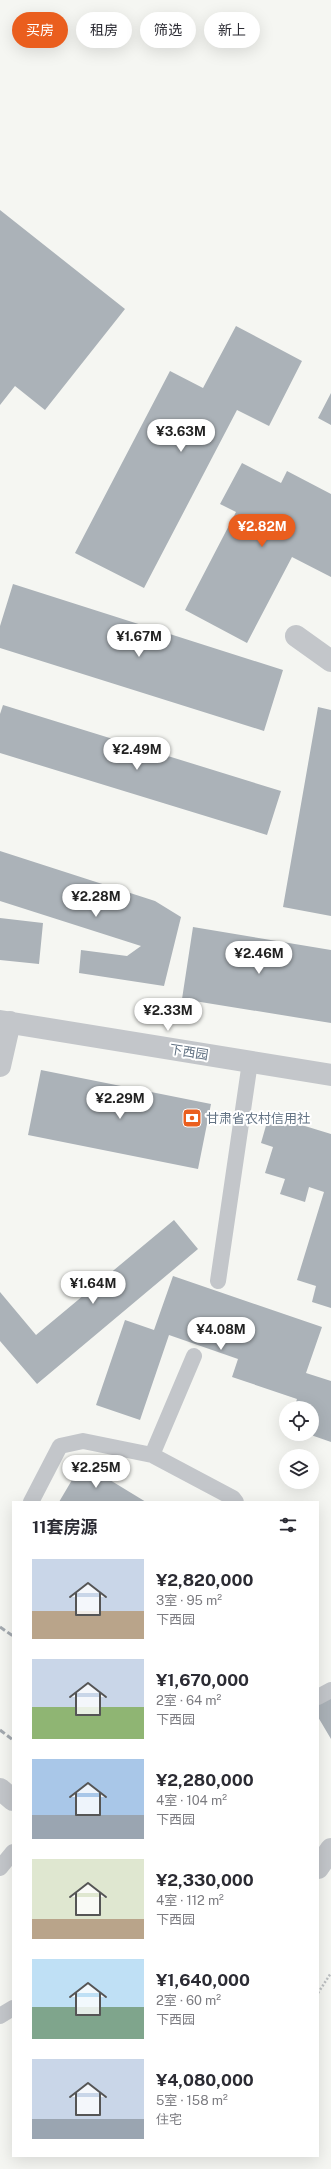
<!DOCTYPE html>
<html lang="zh">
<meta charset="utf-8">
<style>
body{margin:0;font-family:"Public Sans","Noto Sans SC",sans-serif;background:#f2f2f3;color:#2b2b33;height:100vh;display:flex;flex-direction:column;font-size:15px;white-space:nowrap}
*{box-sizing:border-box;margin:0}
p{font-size:13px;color:#7c7c81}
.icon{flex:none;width:22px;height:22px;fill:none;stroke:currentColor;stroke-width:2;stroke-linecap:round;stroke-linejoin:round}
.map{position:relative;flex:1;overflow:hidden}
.sheet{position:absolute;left:12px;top:1501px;width:307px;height:656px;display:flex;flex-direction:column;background:#fff;border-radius:0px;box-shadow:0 4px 16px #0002}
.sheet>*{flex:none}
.banner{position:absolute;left:12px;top:12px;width:307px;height:36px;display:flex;gap:8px}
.buttons{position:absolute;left:279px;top:1401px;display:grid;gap:8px}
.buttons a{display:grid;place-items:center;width:40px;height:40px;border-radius:50%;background:#fff;box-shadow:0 4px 16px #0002;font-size:20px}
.price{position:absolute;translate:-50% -34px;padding:0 9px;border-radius:14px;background:#fff;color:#222;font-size:13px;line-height:26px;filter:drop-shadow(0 1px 2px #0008)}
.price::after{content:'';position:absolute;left:50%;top:24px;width:12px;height:9px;margin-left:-6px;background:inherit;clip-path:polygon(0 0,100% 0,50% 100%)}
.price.on{background:#ea5e1e;color:#fff}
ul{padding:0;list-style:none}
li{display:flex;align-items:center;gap:12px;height:100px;padding:0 20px}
li span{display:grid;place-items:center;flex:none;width:112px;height:80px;border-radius:0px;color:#555}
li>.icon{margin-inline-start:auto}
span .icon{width:48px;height:48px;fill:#fffc;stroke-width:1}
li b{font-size:17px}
h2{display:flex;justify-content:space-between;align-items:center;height:48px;padding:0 20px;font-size:17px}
.tag{padding:0 14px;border-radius:18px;background:#fff;box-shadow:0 4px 16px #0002;font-size:14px;line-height:36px}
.tag.on{background:#ea5e1e;color:#fff}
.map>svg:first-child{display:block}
</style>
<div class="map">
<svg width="331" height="2169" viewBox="0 0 331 2169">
<rect width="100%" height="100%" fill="#f5f6f2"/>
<path fill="#abb2b8" d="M0,210l125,99 -80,101 -30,-24 -15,19z
M236,326l66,35 -33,65 -32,-16 -93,178 -69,-35 95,-182 33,17z
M331,393v32l-13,-7z
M242,463l39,20 6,-12 44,23v83l-39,-20 -45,86 -62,-33 51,-98 -16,-8z
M13,584l270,86 -19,61 -264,-83v-22z
M3,705l278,86 -14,44 -267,-82v-39z
M318,707l13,3v206l-48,-9z
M0,851l155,50 26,16 -17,69 -85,-13 2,-23 46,6 14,-10 -141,-45z
M0,918l43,5 -4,41 -39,-4z
M193,927l138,23v73l-149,-24z
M41,1070l170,34 -13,65 -170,-34z
M269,1115l62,19v174l-19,-6 4,-16 -19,-6 27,-88 -15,-5 -4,15 -25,-8 5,-15 -20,-6 8,-26 -12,-4z
M174,1220l24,29 -161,135 -37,-43v-49l36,43z
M173,1276l149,51 -16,46 25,8v61l-23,-8h4v-26h-18l3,-9 -65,-22 6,-18 -69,-24 -29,85 -44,-15 29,-85 29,10z
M82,1463l64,39h-87z
M331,1695v44l-13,-22v-14z"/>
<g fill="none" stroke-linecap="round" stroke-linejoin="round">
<path stroke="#bcbfc1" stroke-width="2.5" stroke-dasharray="2 2" stroke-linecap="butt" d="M318,1993l13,-20"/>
<path stroke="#c3c6ca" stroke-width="16" d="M218,1281l32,-219
M152,1455l42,-99
M31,1502l29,-56 23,-5 69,14 81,43 3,4
M318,1697l13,-7
M0,1868l13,-16
M0,2016l13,-8"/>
<path stroke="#c3c6ca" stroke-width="22" d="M296,636l35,25
M0,1021l331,54
M0,1066l10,-44
M0,1789l13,11
M318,1868l13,-19"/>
<path stroke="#a3a9af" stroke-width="3" stroke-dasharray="6 3" stroke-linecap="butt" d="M0,1627l13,9
M0,1730l13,10"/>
</g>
<defs>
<symbol id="bank-square" viewBox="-11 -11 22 22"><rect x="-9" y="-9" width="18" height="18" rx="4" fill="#ea5e1e" stroke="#fff"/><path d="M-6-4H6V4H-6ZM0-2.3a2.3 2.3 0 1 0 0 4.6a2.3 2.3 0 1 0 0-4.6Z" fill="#fff"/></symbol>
</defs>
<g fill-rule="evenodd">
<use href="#bank-square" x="181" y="1107" width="22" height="22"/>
</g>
<g text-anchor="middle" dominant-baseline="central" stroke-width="4" stroke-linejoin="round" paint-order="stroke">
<g font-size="13" fill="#637384" stroke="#fff">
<text transform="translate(189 1052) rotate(9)">下西园</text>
</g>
<g font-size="13" fill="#637384" stroke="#fff" text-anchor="start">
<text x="206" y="1118">甘肃省农村信用社</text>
</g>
</g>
</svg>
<div class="buttons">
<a><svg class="icon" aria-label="locate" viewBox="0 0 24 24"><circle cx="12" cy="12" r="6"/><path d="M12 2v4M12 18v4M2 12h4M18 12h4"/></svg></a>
<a><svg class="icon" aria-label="layers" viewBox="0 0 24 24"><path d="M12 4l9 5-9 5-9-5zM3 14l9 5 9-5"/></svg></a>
</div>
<b class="price" style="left:181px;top:453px">¥3.63M</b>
<b class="price on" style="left:262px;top:548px">¥2.82M</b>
<b class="price" style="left:139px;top:658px">¥1.67M</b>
<b class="price" style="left:137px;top:771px">¥2.49M</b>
<b class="price" style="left:96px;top:918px">¥2.28M</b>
<b class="price" style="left:259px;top:975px">¥2.46M</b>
<b class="price" style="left:168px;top:1032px">¥2.33M</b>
<b class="price" style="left:120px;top:1120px">¥2.29M</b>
<b class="price" style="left:93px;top:1305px">¥1.64M</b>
<b class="price" style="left:221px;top:1351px">¥4.08M</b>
<b class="price" style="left:96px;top:1489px">¥2.25M</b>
<div class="banner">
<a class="tag on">买房</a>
<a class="tag">租房</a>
<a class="tag">筛选</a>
<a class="tag">新上</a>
</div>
<section class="sheet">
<h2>11套房源<svg class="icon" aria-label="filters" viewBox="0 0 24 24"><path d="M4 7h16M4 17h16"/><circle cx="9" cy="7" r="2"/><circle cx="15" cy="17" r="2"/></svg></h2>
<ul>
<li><span style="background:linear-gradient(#c9d6e8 65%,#b9a48a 0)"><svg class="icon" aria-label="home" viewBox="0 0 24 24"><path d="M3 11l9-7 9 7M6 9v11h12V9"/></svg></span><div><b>¥2,820,000</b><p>3室 · 95 m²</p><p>下西园</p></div></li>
<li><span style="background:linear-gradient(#c9d6e8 60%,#8fb573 0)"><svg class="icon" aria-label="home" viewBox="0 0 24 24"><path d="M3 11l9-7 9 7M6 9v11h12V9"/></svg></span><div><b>¥1,670,000</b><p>2室 · 64 m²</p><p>下西园</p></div></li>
<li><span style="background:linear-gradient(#a9c7e8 70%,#9aa5b1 0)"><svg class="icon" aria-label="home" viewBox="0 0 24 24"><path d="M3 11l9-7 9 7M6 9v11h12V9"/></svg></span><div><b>¥2,280,000</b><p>4室 · 104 m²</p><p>下西园</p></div></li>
<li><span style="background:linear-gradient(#dfe7d0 75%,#b9a48a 0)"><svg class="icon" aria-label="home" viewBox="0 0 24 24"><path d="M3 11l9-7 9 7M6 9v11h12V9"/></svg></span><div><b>¥2,330,000</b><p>4室 · 112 m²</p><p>下西园</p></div></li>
<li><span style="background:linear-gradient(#bfe0f5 60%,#7fa58c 0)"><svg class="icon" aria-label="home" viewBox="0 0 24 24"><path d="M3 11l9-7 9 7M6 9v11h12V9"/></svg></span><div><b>¥1,640,000</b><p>2室 · 60 m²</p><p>下西园</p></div></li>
<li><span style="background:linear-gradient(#c9d6e8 75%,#9aa5b1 0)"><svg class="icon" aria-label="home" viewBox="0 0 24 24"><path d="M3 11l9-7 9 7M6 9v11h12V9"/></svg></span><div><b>¥4,080,000</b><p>5室 · 158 m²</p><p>住宅</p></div></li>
</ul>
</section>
</div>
